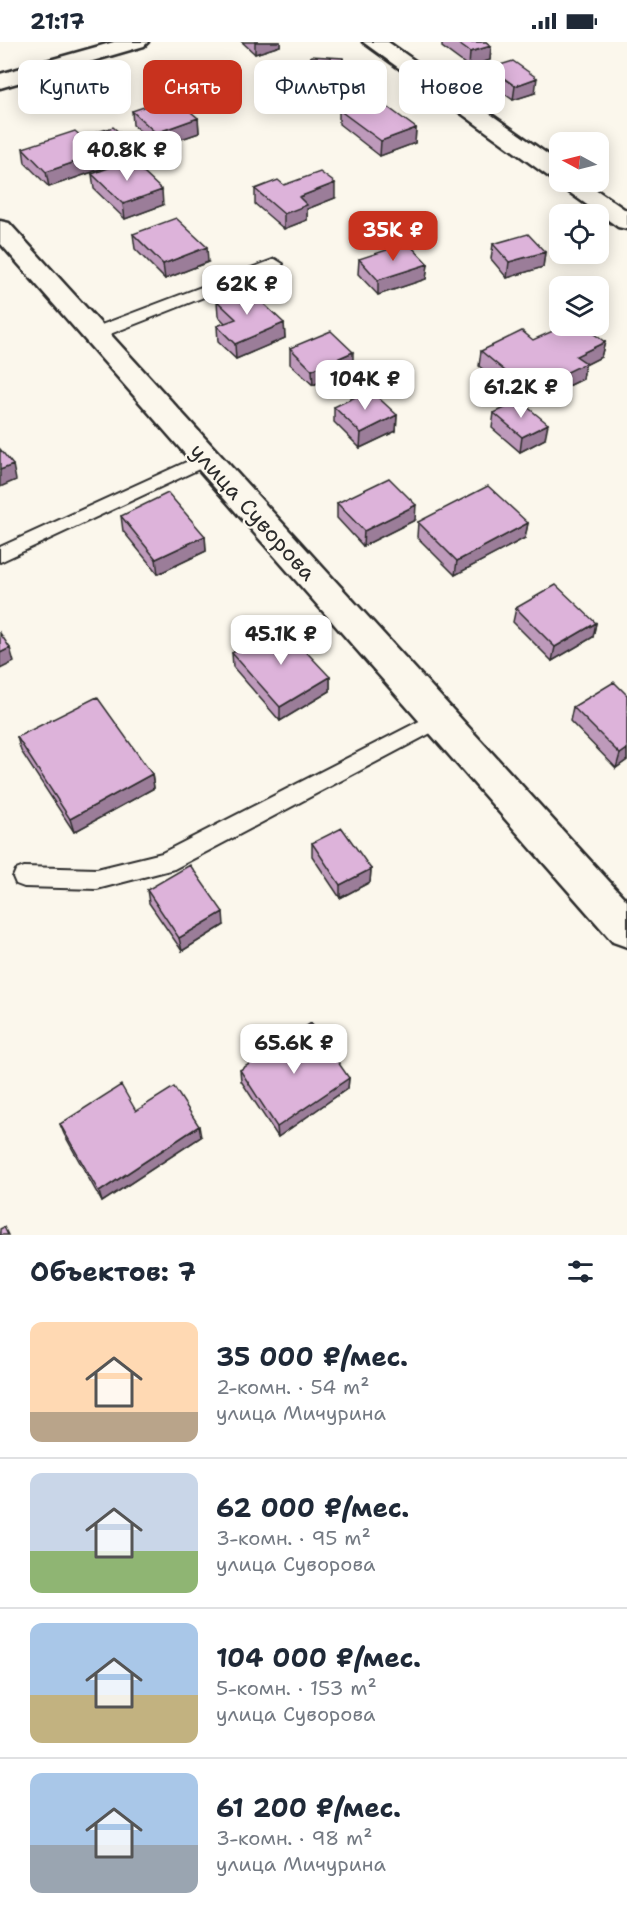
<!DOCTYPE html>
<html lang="ru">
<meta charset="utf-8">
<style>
body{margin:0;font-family:"Shantell Sans",sans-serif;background:#f2f2f3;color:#1f2937;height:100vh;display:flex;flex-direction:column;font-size:22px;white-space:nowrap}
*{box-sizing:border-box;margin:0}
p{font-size:20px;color:#747a83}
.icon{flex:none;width:33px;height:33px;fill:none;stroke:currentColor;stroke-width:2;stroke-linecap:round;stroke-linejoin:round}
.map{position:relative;height:1193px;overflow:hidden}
.sheet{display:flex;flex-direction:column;background:#fff;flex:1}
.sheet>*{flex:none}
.top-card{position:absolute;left:18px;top:18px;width:591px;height:54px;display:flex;gap:12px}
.needle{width:39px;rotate:277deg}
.controls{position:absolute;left:549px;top:90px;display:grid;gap:12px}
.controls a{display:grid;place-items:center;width:60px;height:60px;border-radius:12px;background:#fff;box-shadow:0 3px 15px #0003;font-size:30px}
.price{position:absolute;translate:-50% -51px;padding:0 14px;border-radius:12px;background:#fff;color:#222;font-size:20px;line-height:39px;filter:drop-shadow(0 2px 3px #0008)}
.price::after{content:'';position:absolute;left:50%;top:36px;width:18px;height:14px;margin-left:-9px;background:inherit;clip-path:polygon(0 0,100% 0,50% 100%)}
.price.current{background:#c8321e;color:#fff}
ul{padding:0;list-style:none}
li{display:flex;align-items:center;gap:18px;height:150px;padding:0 30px}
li+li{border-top:2px solid #e0e1e3}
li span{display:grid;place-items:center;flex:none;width:168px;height:120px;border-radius:12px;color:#555}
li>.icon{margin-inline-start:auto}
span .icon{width:72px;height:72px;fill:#fffc;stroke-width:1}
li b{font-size:26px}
h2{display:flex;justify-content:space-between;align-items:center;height:72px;padding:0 30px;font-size:26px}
.chip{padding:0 21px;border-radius:12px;background:#fff;box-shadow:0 3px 15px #0003;font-size:21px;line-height:54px}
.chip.current{background:#c8321e;color:#fff}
.status{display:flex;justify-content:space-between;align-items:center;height:42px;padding:0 30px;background:#fff;direction:ltr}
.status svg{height:16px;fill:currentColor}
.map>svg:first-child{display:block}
</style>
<div class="status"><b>21:17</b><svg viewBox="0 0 49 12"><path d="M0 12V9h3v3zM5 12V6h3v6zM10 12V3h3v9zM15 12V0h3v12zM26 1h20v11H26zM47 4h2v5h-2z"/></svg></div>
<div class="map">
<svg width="627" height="1193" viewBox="0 0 627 1193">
<rect width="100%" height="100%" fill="#fbf7ec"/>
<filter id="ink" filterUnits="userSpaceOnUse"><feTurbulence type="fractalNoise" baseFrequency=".0167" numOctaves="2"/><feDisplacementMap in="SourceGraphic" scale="12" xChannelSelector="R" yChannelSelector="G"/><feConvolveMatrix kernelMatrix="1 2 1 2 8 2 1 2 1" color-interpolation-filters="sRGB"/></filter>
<g filter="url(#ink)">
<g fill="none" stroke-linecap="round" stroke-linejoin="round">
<defs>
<path id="service" d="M275,217l8,5 -3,3 -180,71h-12l-2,-4 2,-4z
M206,411l6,2 3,4 -3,4 -212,99v-15z
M439,669l7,2 3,6 -3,6 -272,144 -77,20 -73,-2 -8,-3 -3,-7 3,-7 8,-3 73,2 65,-16z"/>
<path id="minor" d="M114,0h34l-4,4 -144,42v-14z
M363,0h25l172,121v19h25l42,29v18l-9,-2 -56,-40 -3,-6 -7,-2z
M0,179l9,2 618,678v46l-14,-5 -613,-699z"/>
</defs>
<use href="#service" stroke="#2b2b2b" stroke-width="4"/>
<use href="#minor" stroke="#2b2b2b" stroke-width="5"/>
<use href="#service" fill="#fbf7ec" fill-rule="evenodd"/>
<use href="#minor" fill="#fbf7ec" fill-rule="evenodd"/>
</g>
<path fill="#be9abb" stroke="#2b2b2b" stroke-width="1.5" d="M242,0h38v4l-25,8z
M442,0h44l5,4 -1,14 -21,7 -27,-20z
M490,26l45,25 -22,7 -24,-17z
M343,30l-3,19 -33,-2v-14z
M339,68l77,18 -1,15 -35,13 -41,-32z
M132,69l66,7 1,15 -41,14 -25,-22z
M82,95l49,6 2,15 -84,29 -24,-24 -2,-15z
M92,132l71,31 -38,14 -31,-30z
M284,143l51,13 -28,11v11l-23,9 -29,-25v-15z
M133,192l75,28 -43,17 -30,-30z
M493,202l52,8 -2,15 -36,11 -16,-19z
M359,217l69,5 -2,15 -48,16 -20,-21z
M217,259l67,22 1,15 -49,21 -18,-17 -1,-16 8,-3 -7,-7z
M533,298l72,2 -4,15 -16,8 -2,14 -56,27 -48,-40 2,-15z
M290,306l63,19 -40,18 -23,-21z
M334,365l63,8 -1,16 -36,17 -26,-26z
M494,371l51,26 -25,13 -28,-24z
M337,461l78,17 -52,26 -26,-28z
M121,474l84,20 1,15 -48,23 -35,-43z
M418,480l110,1 -3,15 -70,37 -38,-38z
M516,566l80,15 -3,14 -41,24 -39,-39z
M232,611l98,24v14l-50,30 -47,-54z
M627,653v65l-11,8 -46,-47 3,-14z
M17,695l135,37 2,14 -80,44 -53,-81z
M312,801l59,26 -1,13 -30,16 -28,-42z
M147,848l77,35 -42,26 -33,-48z
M240,1028l109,8 -1,10 -70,49 -37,-56z
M136,1069l65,26 -99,65 -38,-68 -4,-10z"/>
<path fill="#9b7d99" stroke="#2b2b2b" stroke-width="1.5" d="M255,0h25v4l-25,8z
M491,4l-1,14 -21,7 1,-15z
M343,16v14l-3,19v-15z
M537,36l-2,15 -22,7 2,-14z
M198,76l1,15 -41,14 -2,-14z
M416,86l-1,15 -35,13 1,-15z
M131,101l2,15 -84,29 -3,-15z
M335,141v15l-28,11v11l-23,9v-15l15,-17z
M162,148l1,15 -38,14 -2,-15z
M207,205l1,15 -43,17 -2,-15z
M545,210l-2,15 -36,11 2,-16z
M428,222l-2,15 -48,16v-15z
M284,281l1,15 -49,21 -1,-15z
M605,300l-4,15 -16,8 -2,14 -56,27 2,-15 47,-35z
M353,310v15l-40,18 -1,-15z
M397,373l-1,16 -36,17 1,-15z
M548,382l-3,15 -25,13 2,-15z
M13,423l3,15 -16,7v-17z
M416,463l-1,15 -52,26 1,-15z
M528,481l-3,15 -70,37 2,-14z
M205,494l1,15 -48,23 -2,-15z
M596,581l-3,14 -41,24 3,-14z
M10,606l4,14 -14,7v-16z
M330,635v14l-50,30v-14z
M627,707v11l-11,8 4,-14z
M152,732l2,14 -80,44 -4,-13z
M371,827l-1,13 -30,16v-13z
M223,870l1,13 -42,26 -3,-13z
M349,1036l-1,10 -70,49 -1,-10z
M199,1084l2,11 -99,65 -3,-10z"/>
<path fill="#ddb3da" stroke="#2b2b2b" stroke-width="1.5" d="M456,0h30l5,4 -21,6z
M311,14l32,2 -3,18 -33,-1z
M513,19l24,17 -22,8 -25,-18z
M173,55l25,21 -42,15 -24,-22z
M374,55l42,31 -35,13 -42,-31z
M113,85l18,16 -85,29 -23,-24 52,-17 7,6z
M130,118l32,30 -39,14 -31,-30z
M320,130l15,11 -36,14 8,8 -23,9 -29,-25 23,-9 6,5z
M176,176l31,29 -44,17 -30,-30z
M528,192l17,18 -36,10 -16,-18z
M408,201l20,21 -50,16 -19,-21z
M247,246l37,35 -49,21 -18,-18 19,-7 -19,-18z
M564,284h19l22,16 -29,14 10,7 -57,28 -48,-40 41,-20 11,9z
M331,289l22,21 -41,18 -22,-22z
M370,348l27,25 -36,18 -27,-26z
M520,359l28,23 -26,13 -28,-24z
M0,407l13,16 -13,5z
M389,436l27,27 -52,26 -27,-28z
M488,444l40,37 -71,38 -39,-39z
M168,451l37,43 -49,23 -35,-43z
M556,543l40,38 -41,24 -39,-39z
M281,583l49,52 -50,30 -48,-54z
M0,591l10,15 -10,5z
M614,640l13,13v54l-7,5 -47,-47z
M97,655l55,77 -82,45 -53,-82z
M342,786l29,41 -31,16 -28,-42z
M190,823l33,47 -44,26 -32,-48z
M311,981l38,55 -72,49 -37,-57z
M121,1043l15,26 38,-24 25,39 -100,66 -39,-68z
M4,1185l4,8h-8v-6z"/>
</g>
<g text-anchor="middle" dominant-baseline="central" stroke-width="4.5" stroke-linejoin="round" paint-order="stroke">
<g font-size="22" fill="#2b2b2b" stroke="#fbf7ec">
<text transform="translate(253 470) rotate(48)">улица Суворова</text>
</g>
</g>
</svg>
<div class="controls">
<a><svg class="needle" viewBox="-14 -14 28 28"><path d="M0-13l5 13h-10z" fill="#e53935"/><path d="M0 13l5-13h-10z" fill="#747a83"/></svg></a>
<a><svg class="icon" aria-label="locate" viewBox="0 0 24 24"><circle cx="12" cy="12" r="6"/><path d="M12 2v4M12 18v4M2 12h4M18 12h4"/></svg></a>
<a><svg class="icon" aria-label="layers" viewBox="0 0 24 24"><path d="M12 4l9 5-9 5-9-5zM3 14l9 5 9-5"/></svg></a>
</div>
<b class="price" style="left:127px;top:140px">40.8K ₽</b>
<b class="price current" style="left:393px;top:220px">35K ₽</b>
<b class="price" style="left:247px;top:274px">62K ₽</b>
<b class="price" style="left:365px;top:369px">104K ₽</b>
<b class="price" style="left:521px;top:377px">61.2K ₽</b>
<b class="price" style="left:281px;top:624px">45.1K ₽</b>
<b class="price" style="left:294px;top:1033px">65.6K ₽</b>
<div class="top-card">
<a class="chip">Купить</a>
<a class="chip current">Снять</a>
<a class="chip">Фильтры</a>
<a class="chip">Новое</a>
</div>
</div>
<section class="sheet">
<h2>Объектов: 7<svg class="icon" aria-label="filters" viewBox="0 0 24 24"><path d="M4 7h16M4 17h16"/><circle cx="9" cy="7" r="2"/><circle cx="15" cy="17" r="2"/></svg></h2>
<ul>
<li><span style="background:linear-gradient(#ffd9b3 75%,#b9a48a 0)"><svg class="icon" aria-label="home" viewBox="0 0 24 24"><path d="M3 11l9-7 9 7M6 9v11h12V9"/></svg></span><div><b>35 000 ₽/мес.</b><p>2-комн. · 54 m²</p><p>улица Мичурина</p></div></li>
<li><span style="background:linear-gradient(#c9d6e8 65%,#8fb573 0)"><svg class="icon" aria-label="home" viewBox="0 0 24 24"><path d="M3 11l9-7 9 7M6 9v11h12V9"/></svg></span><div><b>62 000 ₽/мес.</b><p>3-комн. · 95 m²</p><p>улица Суворова</p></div></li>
<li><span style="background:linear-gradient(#a9c7e8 60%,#c2b280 0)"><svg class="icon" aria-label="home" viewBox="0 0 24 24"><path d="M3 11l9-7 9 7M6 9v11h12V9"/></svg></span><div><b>104 000 ₽/мес.</b><p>5-комн. · 153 m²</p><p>улица Суворова</p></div></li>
<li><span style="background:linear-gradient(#a9c7e8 60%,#9aa5b1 0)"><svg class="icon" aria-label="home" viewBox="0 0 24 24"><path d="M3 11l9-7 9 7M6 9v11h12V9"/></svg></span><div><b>61 200 ₽/мес.</b><p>3-комн. · 98 m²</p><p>улица Мичурина</p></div></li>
</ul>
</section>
